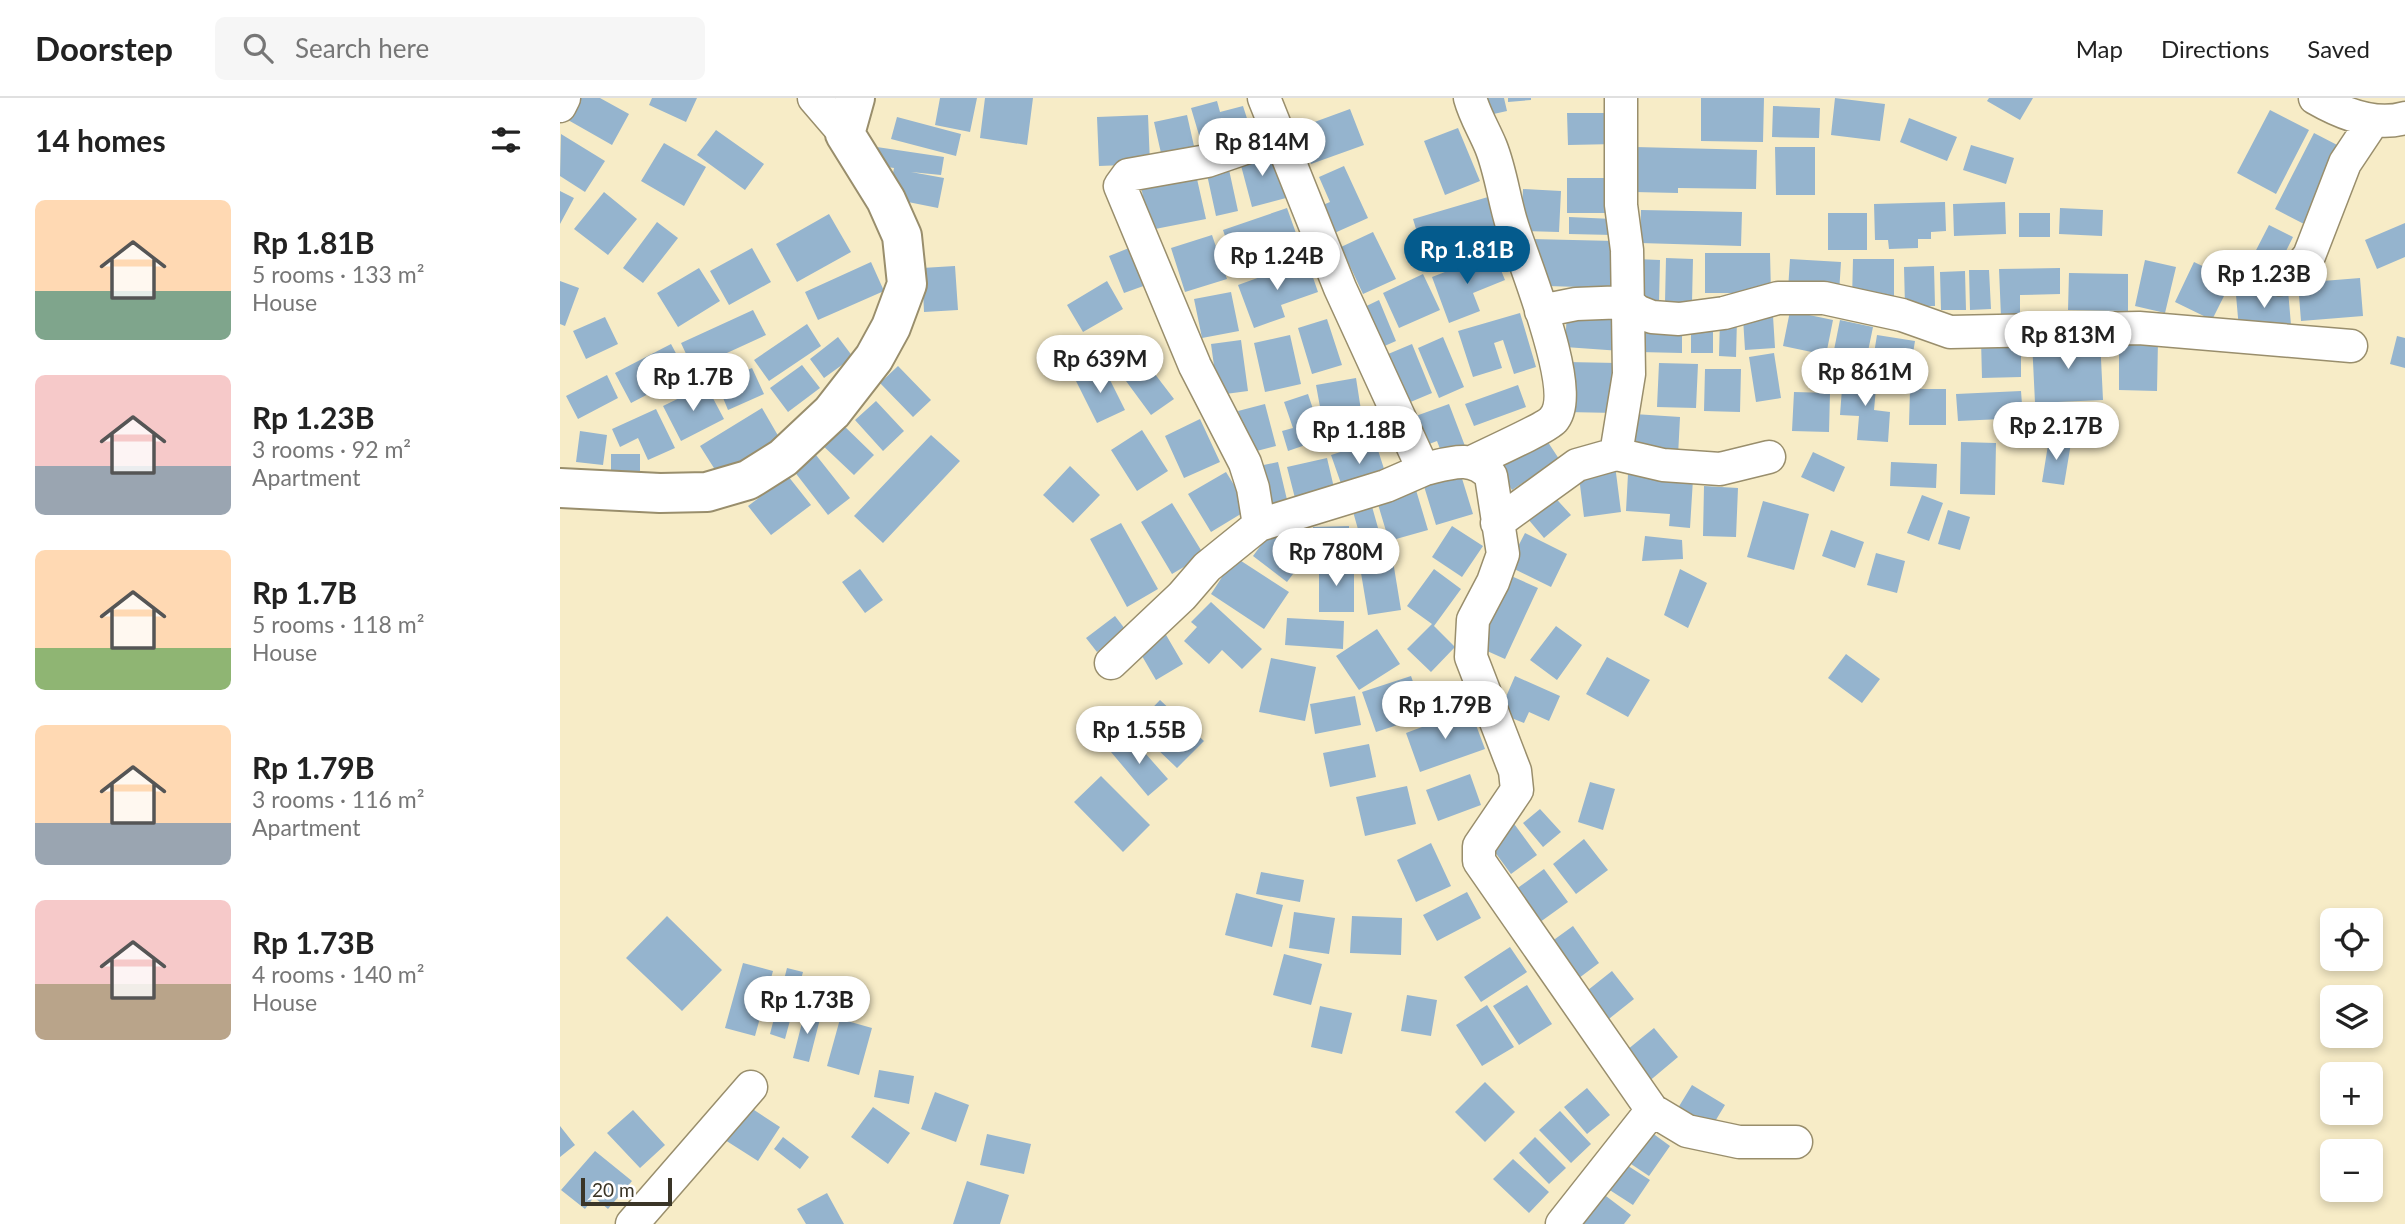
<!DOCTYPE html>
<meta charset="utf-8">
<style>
body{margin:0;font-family:Lato,sans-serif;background:#f6f6f6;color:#222;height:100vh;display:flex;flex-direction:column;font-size:26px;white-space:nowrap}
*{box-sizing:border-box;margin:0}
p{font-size:23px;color:#767676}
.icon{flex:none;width:38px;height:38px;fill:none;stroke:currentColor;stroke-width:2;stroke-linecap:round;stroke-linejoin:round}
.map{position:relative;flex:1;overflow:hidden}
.details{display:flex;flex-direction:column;background:#fff;width:560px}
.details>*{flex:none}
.fabs{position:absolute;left:1760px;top:810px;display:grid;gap:14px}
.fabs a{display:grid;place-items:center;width:63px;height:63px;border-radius:10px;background:#fff;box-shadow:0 4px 10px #0003;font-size:35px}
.scale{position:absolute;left:21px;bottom:18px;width:91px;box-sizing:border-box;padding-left:7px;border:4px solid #3a3527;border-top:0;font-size:19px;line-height:24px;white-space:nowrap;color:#3a3527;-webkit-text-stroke:5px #fff;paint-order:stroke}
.price{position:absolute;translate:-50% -60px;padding:0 16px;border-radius:24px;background:#fff;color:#222;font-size:23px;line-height:46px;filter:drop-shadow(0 2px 4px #0008)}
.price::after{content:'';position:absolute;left:50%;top:42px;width:21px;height:16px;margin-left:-10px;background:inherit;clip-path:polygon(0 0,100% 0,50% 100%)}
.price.active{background:#045b8d;color:#fff}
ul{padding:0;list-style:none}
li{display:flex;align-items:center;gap:21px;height:175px;padding:0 35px}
li span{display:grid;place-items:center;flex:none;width:196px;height:140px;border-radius:10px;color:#555}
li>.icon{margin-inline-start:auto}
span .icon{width:84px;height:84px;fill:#fffc;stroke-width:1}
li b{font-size:30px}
h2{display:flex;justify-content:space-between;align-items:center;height:84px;padding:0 35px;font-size:30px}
header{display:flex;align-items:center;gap:42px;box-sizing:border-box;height:98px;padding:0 35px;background:#fff;border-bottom:2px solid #e0e0e0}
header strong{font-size:33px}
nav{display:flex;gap:38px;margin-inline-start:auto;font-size:24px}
.search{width:490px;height:63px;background:#f6f6f6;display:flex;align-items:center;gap:18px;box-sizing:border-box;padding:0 24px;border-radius:10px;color:#767676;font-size:26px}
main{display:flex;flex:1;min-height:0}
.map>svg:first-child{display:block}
</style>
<header>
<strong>Doorstep</strong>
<div class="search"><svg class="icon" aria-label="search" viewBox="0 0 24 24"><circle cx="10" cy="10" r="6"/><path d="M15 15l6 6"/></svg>Search here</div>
<nav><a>Map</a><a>Directions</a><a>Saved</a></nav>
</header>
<main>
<section class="details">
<h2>14 homes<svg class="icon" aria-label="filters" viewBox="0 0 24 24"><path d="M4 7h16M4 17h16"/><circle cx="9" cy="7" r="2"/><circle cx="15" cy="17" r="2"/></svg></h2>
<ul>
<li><span style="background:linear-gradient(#ffd9b3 65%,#7fa58c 0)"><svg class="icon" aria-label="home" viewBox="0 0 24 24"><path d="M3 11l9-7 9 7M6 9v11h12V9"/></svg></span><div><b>Rp 1.81B</b><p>5 rooms · 133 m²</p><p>House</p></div></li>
<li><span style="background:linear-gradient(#f6c9c9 65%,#9aa5b1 0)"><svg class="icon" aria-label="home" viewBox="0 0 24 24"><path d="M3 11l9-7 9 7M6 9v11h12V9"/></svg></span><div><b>Rp 1.23B</b><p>3 rooms · 92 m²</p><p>Apartment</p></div></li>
<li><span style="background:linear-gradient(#ffd9b3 70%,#8fb573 0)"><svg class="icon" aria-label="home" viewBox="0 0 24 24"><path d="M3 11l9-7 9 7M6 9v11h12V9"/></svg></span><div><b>Rp 1.7B</b><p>5 rooms · 118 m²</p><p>House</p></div></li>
<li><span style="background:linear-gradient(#ffd9b3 70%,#9aa5b1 0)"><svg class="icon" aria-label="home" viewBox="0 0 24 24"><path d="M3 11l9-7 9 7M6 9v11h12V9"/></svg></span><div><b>Rp 1.79B</b><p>3 rooms · 116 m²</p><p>Apartment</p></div></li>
<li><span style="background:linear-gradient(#f6c9c9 60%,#b9a48a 0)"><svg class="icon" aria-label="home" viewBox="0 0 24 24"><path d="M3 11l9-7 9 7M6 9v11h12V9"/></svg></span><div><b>Rp 1.73B</b><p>4 rooms · 140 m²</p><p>House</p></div></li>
</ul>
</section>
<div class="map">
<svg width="1845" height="1126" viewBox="0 0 1845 1126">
<rect width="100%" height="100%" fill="#f7ecc7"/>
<path fill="#95b4ce" d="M20,0h20l29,16 -17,31 -44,-25z
M92,0h45l-11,24 -37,-17z
M380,0h37l-7,34 -35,-7z
M425,0h48l-6,47 -47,-7z
M917,0h27l3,13 -27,6z
M948,0h23v2l-23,2z
M1141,0h63l-1,44 -62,-1z
M1275,0l50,6 -5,37 -49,-6z
M1429,0h44l-13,22 -33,-19z
M657,3l3,11 23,-6 10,31 -49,15 -13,-44z
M1213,8l47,2 -1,30 -47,-1z
M790,11l14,36 -53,19 -13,-36z
M1710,12l39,20 -33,64 -39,-21z
M1007,15h48l1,31 -48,1z
M588,17l2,49 -51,2 -2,-49z
M627,17l9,40 -33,7 -9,-40z
M337,19l64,17 -5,22 -65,-17z
M1349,20l48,19 -10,24 -47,-19z
M898,30l22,53 -35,14 -21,-54z
M156,32l48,34 -19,26 -48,-35z
M1754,35l29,15 -39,76 -29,-15z
M1,36l44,27 -20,31 -25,-16z
M104,45l42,24 -22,39 -43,-25z
M1411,47l43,13 -8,26 -43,-14z
M310,48l74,11 -3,18 -30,-3 33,6 -6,30 -50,-10 6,-30 -27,-4z
M1075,49l122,3 -1,39 -78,-1v5l-44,-1z
M1215,49h40v48h-39z
M713,51l13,49 -34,9 -13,-49z
M668,67l10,46 -22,5 -10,-46z
M784,68l24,52 -38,17 -12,-28 12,-5 -11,-25z
M635,72l11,49 -56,11 -10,-48z
M1007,80h42v35h-42z
M963,91l38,2 -2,41 -38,-1z
M0,93l14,7 -14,26z
M44,94l33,27 -29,36 -34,-26z
M928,99l12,43 -74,22 -13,-43z
M1385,104l1,29 -15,1v7h-13v9l-29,1 -1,-9h-13l-1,-36z
M1445,104l1,32 -52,2 -1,-32z
M727,110l15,42 -65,22 -14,-42z
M1500,110l43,2 -1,26 -43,-2z
M1081,112l101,2 -1,34 -101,-3z
M1268,115h39v37h-39z
M1459,115h31v24h-31z
M269,116l22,38 -54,30 -21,-38z
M1009,119l44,2v16l-44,-1z
M97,124l21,16 -35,45 -20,-15z
M1845,125v34l-28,12 -12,-29z
M1709,127l24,12 -17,34 -24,-13z
M813,134l23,47 -33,15 -22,-47z
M652,137l15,44 -42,13 -14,-44z
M971,141l84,2 -2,47 -66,-2v-11l-17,-1z
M574,148l15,38 -25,9 -15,-37z
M192,150l19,34 -42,23 -19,-34z
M934,155l11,27 -32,13 7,18 -31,12 -17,-46z
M1145,155h65l1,40h-66z
M1106,160l27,1 -1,43h-27z
M1076,161l24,1 -1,42h-24z
M1230,161l51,3 -2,31 -51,-3z
M1293,161h41v42l-42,-1z
M747,162l11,32 -37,13 4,12 -31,11 -16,-43z
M1585,162l31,7 -11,46 -30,-7z
M311,164l13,29 -66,29 -13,-28z
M1634,164l38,18 -20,40 -37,-18z
M395,168l3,44 -34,2 -2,-44z
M1374,168l1,40h-30l-1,-39z
M139,170l21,33 -42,26 -21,-34z
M1500,170v26l-40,1v22h-19l-2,-48z
M1409,172h20l2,39 -21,1z
M1405,173l1,39h-25l-1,-38z
M1509,175l59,1v37l-60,-1z
M863,176l17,36 -41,18 -16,-35z
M1800,180l3,38 -62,5 -3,-38z
M0,183l19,7 -14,38 -5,-2z
M547,183l16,28 -40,23 -16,-27z
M1728,192l3,35 -52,4 -3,-34z
M671,194l8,39 -37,7 -8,-39z
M819,202l17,41 -23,10 -17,-40z
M193,212l13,25 -50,23 4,9 -20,9 -5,-9 -2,2 -12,-26z
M1007,213l56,4 -2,36 -56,-4z
M1230,213l43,9 -7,35 -43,-9z
M960,215l16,54 -22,7 -11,-34 -9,3 8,25 -29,9 -15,-46z
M1213,218l2,32 -30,2 -2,-32z
M45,219l13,27 -32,15 -13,-28z
M1160,220l17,1 -1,38 -17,-1z
M767,221l15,46 -30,9 -14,-46z
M1280,222l33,7 -8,39 -33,-6z
M1131,225h22v30h-22z
M247,226l14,22 -52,35 -15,-21z
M1080,226l42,1v28l-43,-1z
M730,237l11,49 -36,8 -11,-49z
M1317,237l38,6 -6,37 -38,-6z
M1837,238l8,2v30l-15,-4z
M278,239l15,20 -29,21 -14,-19z
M883,239l21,50 -25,11 -21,-50z
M1540,240l3,62 -68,3 -3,-62z
M1461,241v38l-39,1 -1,-38z
M1559,241l39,1 -1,51 -38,-1z
M681,242l7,51 -30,4 -7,-51z
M111,246l16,30 -56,29 -16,-30z
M852,246l20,49 -31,13 -20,-49z
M1214,255l7,45 -25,4 -7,-45z
M1007,264l50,1 -1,50 -50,-1z
M1099,265l39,1 -2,44 -39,-1z
M242,267l18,23 -32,24 -18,-24z
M588,267l26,34 -23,16 -25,-34z
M338,268l33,34 -18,17 -33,-34z
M192,270l12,26 -36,16 -11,-27z
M544,270l21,42 -28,13 -21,-42z
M1145,271h36l-1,43 -36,-1z
M47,277l11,23 -40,21 -12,-23z
M1283,277l34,2 -3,33 16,2 -2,30 -31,-2 2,-24 -19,-1z
M796,280l7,45 -39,6 -8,-44z
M146,287l18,34 -43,22 -18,-35z
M958,287l8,22 -52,19 -9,-22z
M1350,291h36v36h-37z
M1461,293l2,27 -65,3 -2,-27z
M1234,294l36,1 -1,39 -37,-1z
M748,296l15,45 -35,12 -6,-20 11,-3 -9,-26z
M316,303l28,30 -21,20 -28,-31z
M705,306l11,42 -27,7 -11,-42z
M889,306l16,42 -23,8 -5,-13 -13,5 -11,-29z
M202,310l18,31 -61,37 -19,-30z
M96,311l19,39 -27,12 -10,-22 -18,9 -8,-18z
M1074,316l46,3 -2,39 -46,-2z
M640,321l20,43 -36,16 -19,-42z
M279,323l35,34 -20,20 -35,-33z
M582,332l26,41 -31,20 -26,-41z
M20,333l27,4 -4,30 -27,-3z
M982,335l17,26 -47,31 -18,-26z
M371,337l29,26 -77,82 -29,-27z
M1489,341l22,4 -7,42 -22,-3z
M815,343l12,37 -43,14 -13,-37z
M1401,344l35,1 -1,52 -35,-1z
M1253,354l32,15 -11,25 -33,-15z
M51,356h29v19h-29z
M256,357l34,43 -22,17 -34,-44z
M767,360l8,34 -39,10 -9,-35z
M718,364l11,46 -24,5 -11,-46z
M1331,364l46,2 -1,24 -46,-2z
M1055,367l6,47 -37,5 -6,-48z
M510,368l30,29 -27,28 -30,-28z
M666,374l23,37 -38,23 -23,-38z
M900,374l13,42 -37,11 -13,-42z
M1068,376l65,5 -3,49 -21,-2 1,-12 -44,-3z
M228,378l23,29 -40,30 -23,-29z
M1144,388l34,2 -2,49 -33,-1z
M856,392l12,40 -39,11 -12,-40z
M989,393l22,24 -27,23 -21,-25z
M1362,397l21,8 -14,38 -22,-8z
M1203,403l46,13 -15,56 -47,-13z
M612,405l32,52 -32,19 -31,-52z
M811,405l11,39 -19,5 -11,-39z
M1388,412l22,7 -10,33 -22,-6z
M561,425l37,66 -31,18 -37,-68z
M789,428v26h-36v-25z
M892,428l31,20 -21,31 -30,-20z
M713,431l35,25 -21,28 -34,-26z
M1271,432l33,12 -9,26 -33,-12z
M965,435l42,21 -16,33 -43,-21z
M1085,438l37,4 1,19 -41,2z
M1316,455l29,8 -8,32 -30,-8z
M832,457l9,55 -33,5 -9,-54z
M675,459l54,35 -25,37 -53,-35z
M759,465h35v49h-35z
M300,471l23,31 -18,13 -23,-31z
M874,471l27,20 -27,37 21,21 -24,25 -24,-23 25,-25 -25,-18z
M1120,471l27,14 -19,45 -24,-13z
M949,477l29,13 -33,71 -29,-13z
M651,504l51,47 -20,20 -20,-19 -13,14 -25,-23 13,-14 -6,-5z
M555,518l10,13 -28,23 -11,-14z
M727,520l57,3 -1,28 -58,-4z
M996,528l26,19 -25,35 -27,-20z
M602,530l21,36 -27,16 -21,-36z
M817,531l23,35 -41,26 -23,-34z
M1286,556l34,25 -18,24 -34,-25z
M1047,559l43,23 -22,37 -42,-23z
M711,560l45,9 -11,54 -46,-9z
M851,578l14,40 -49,16 -14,-40z
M955,578l45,20 -11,25 -20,-9 -5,11 -25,-10z
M795,598l6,29 -46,9 -5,-30z
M600,602l44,41 -27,27 -43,-41z
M910,611l15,40 -65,23 -14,-39z
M570,638l38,43 -20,17 -37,-44z
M809,646l7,33 -46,10 -7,-34z
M910,676l11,31 -43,16 -12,-31z
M541,678l49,49 -27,27 -49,-50z
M1030,684l25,7 -12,41 -25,-8z
M847,688l9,38 -51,12 -9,-39z
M980,711l21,23 -18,15 -20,-24z
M952,723l25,34 -26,19 -25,-34z
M1024,741l24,31 -32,24 -23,-30z
M871,745l20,43 -35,16 -19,-42z
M984,771l24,33 -32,23 -24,-33z
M701,774l43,8 -4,22 -44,-8z
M907,794l14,26 -44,23 -14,-26z
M676,795l47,12 -11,42 -47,-12z
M734,814l41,6 -6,36 -40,-6z
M107,818l55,54 -40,41 -56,-53z
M792,818l50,2 -1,37 -51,-2z
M1013,828l26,37 -28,21 -27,-37z
M950,849l17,25 -46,30 -17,-25z
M724,856l38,10 -11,41 -38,-10z
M183,865l30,8 -18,65 -30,-8z
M227,870l16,4 -18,67 -15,-5z
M1052,873l22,28 -29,23 -22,-28z
M967,887l25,39 -33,21 -26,-39z
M847,897l30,5 -6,36 -30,-5z
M927,907l27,42 -32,19 -26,-41z
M760,908l32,7 -10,41 -31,-7z
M245,913l16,4 -12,47 -16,-4z
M280,921l32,9 -13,47 -32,-9z
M1094,930l24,29 -31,26 -25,-29z
M319,972l35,6 -5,28 -35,-7z
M925,984l30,30 -30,30 -30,-30z
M1132,987l33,20 -14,23 -33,-20z
M1027,990l23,27 -23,19 -23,-27z
M375,994l34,13 -13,37 -35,-13z
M188,1008l32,21 -22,34 -33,-21z
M313,1009l37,26 -22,31 -37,-27z
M73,1012l32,35 -25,23 -33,-35z
M1000,1013l31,33 -20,19 -32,-33z
M0,1028l15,19 -15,12z
M1084,1029l26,19 -21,30 -27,-18z
M427,1036l44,10 -7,30 -44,-9z
M223,1039l26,20 -9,12 -26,-20z
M975,1039l31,31 -17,16 -30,-31z
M35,1053l37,30 -24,28 -14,-12 -9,12 -24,-19z
M953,1061l36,33 -20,21 -36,-34z
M1062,1064l28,18 -17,25 -28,-18z
M407,1083l42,14 -9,29h-47z
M267,1095l17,31h-38l-9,-15z
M1042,1095l29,22 -7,9h-41l-3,-3z"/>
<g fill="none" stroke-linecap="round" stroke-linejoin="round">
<defs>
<path id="minor" d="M254,0l31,36
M704,0l76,190 78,170 7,11c25,-6 48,-15 66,7l12,78 -10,28 -20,38 -2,37 44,114 2,19 -38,56v15l173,249 35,21 52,11h57
M910,0c5,18 14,32 21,49 10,25 13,53 21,78 11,36 67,167 41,195 -7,8 -67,35 -81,42
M1755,0c26,15 60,29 90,20
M0,8l4,-8
M1720,181l19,-11 10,-12 36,-93 28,-42
M981,213l35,-7 51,-2 10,9 15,6 27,2 45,-6 54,-15h46l78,17 48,17 189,-4 212,18
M1056,356l13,-80 -2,-124 -6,-45v-107
M937,425l80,-58 39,-11 47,11 57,4 49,-12
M699,427l127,-39 39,-17
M551,565l71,-67 25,-29 52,-42 -6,-37 -8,-25 -50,-97 -75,-180 8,-11 79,-14 73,-25
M72,1126l119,-137
M1002,1126l90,-114"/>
<path id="tertiary" d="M0,390l100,5 47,-1 41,-12 35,-22 49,-46 42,-54 17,-31 16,-43 -5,-48 -16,-36 -41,-66 10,-36"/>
</defs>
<use href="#minor" stroke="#998e6c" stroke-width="35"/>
<use href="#tertiary" stroke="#998e6c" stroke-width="42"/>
<use href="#minor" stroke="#fff" stroke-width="32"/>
<use href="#tertiary" stroke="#fff" stroke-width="38"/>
</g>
</svg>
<div class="fabs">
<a><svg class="icon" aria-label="locate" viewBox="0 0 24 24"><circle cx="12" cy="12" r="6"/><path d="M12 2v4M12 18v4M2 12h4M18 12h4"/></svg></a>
<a><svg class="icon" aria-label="layers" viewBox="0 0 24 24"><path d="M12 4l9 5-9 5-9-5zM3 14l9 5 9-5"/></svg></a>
<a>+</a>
<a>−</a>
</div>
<div class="scale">20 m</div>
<b class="price" style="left:702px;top:80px">Rp 814M</b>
<b class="price active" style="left:907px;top:188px">Rp 1.81B</b>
<b class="price" style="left:717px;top:194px">Rp 1.24B</b>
<b class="price" style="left:1704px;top:212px">Rp 1.23B</b>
<b class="price" style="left:1508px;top:273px">Rp 813M</b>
<b class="price" style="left:540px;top:297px">Rp 639M</b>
<b class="price" style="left:1305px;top:310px">Rp 861M</b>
<b class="price" style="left:133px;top:315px">Rp 1.7B</b>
<b class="price" style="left:1496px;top:364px">Rp 2.17B</b>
<b class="price" style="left:799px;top:368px">Rp 1.18B</b>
<b class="price" style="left:776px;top:490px">Rp 780M</b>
<b class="price" style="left:885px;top:643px">Rp 1.79B</b>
<b class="price" style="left:579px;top:668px">Rp 1.55B</b>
<b class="price" style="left:247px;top:938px">Rp 1.73B</b>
</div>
</main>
